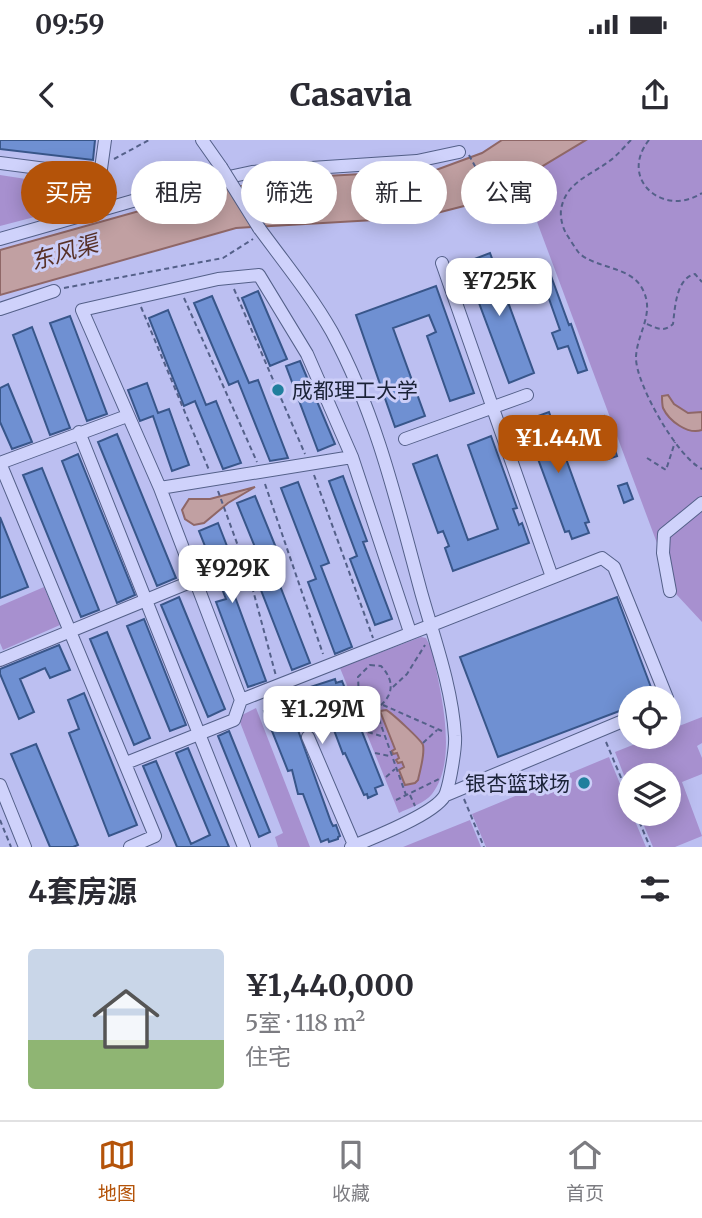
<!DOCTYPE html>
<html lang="zh">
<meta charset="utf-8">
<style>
body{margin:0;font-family:Merriweather,"Noto Sans SC",serif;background:#f7f7f7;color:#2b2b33;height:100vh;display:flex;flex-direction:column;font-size:26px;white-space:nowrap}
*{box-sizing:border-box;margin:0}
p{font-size:23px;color:#7c7c81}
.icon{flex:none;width:38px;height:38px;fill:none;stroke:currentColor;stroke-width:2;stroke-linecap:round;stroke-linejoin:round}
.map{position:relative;height:707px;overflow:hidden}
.sheet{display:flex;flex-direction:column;background:#fff;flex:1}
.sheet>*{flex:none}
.banner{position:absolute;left:21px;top:21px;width:662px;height:63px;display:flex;gap:14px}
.tools{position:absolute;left:618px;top:546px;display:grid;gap:14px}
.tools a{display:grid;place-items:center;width:63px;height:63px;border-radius:50%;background:#fff;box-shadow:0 4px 18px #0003;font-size:35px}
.price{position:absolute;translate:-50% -60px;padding:0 16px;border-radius:14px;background:#fff;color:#222;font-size:23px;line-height:46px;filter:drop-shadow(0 2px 4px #0008)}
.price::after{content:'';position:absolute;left:50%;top:42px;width:21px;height:16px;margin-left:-10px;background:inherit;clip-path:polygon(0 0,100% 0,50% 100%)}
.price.selected{background:#b45309;color:#fff}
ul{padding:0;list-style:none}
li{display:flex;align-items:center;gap:21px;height:175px;padding:0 28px}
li+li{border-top:2px solid #e1e1e2}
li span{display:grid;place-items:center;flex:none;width:196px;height:140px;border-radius:7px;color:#555}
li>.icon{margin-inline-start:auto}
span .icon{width:84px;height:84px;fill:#fffc;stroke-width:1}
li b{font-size:30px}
h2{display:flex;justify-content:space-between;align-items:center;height:84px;padding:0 28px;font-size:30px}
.chip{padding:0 24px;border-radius:32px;background:#fff;box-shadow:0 4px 18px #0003;font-size:24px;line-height:63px}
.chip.selected{background:#b45309;color:#fff}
.status{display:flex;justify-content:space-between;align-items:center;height:49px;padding:0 35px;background:#fff;direction:ltr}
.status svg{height:19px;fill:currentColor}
header{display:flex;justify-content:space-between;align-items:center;height:91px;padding:0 28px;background:#fff;font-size:32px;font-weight:800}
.menu{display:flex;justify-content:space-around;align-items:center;height:98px;border-top:2px solid #e1e1e2;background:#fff;font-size:19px;color:#7c7c81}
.menu a{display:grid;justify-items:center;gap:4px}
.menu .selected{color:#b45309}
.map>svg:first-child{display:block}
</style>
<div class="status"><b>09:59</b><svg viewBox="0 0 49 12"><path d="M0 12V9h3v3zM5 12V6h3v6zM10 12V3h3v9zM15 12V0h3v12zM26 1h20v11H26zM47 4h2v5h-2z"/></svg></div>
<header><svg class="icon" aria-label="back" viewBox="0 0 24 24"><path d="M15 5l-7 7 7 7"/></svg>Casavia<svg class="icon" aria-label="share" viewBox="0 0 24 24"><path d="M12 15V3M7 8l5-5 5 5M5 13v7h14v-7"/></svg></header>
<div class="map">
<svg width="702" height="707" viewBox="0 0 702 707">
<rect width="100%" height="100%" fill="#bcbff1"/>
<path fill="#a790cf" d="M509,0h193v482l-26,-28 -155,-415z
M0,35l71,11 2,21 -73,19z
M44,447l16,38 -57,25 -3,-7v-37z
M421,497l5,1 6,12c8,40 27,109 0,144 -7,9 -23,14 -33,19l-59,-145z
M256,568l54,139h-32l-3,-10 8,-4 -45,-116z
M702,577v26l-5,3 5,12v16l-20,8 20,54 -27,11h-22l-14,-33h29v-39h-38v16l-15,-39 38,-15h15l1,-7z
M609,617l21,51v6h2l14,33h-160l-14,-33z
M470,680l11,27h-78z"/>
<path fill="#c1a0a2" stroke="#8f6767" stroke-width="2" d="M502,0h84l-65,39 -57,27 -31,8 -41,5 -156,9 -236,67v-45l207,-58 82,-14 147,-8 46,-17z
M668,255l6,9 14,9 14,-1v18c-14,5 -33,-9 -39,-22 -1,-4 -1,-8 -1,-12z
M255,347l-27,16 -24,20 -10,2 -9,-6 -3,-9 7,-11h21z
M380,571c2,0 4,-1 6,-1 5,2 35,30 37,35 2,10 -3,25 -5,35l-3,3 -10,2 -6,-15 5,-3 -2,-5 -4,1 -2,-3 3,-2 -2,-5 -4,1 -1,-3 3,-2z"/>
<path fill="#6f90d2" stroke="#38568a" stroke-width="2" d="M0,0h95l-2,20 -93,-11z
M490,113l44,120 -25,10 -45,-120z
M551,136l18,49 2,-1 16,46 -9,3 -10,-27 -10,3 -6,-16 8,-3 -18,-51z
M436,146l38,107 -24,8 -23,-65 9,-4 -7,-17 -36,13 32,88 -30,11 -39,-112z
M258,151l29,68 -17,7 -28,-68z
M212,156l37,87 9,-3 30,78 -18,3 -32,-80 -9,4 -35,-82z
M168,170l38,95 10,-4 25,62 -18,6 -28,-68 -11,5 -35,-88z
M70,176l37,98 -20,7 -37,-98z
M32,187l38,101 -20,7 -37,-100z
M300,221l35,83 -17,7 -32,-85z
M147,243l11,30 11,-4 20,56 -17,6 -19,-55 -13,5 -12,-31z
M8,244l24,58 -20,7 -12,-27v-34z
M549,272l40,110 -4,1 4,10 -17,6 -3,-8 -4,1 -41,-111z
M604,276l13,40 -9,3 -13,-40z
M117,294l59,144 -19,8 -59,-144z
M491,296l26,72 -4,1 6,16 3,-2 7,20 -76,28 -8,-23 4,-2 -6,-15 -5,2 -25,-69 24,-9 31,85 30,-11 -30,-84z
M78,314l57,141 -18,8 -55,-142z
M42,328l57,142 -18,7 -58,-142z
M343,336l24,65 -4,1 29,77 -17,6 -25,-66 7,-3 -28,-75z
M298,342l31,81 -8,3 31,81 -17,7 -27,-72 8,-3 -35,-91z
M627,343l6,16 -9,4 -6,-17z
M255,356l24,59 -18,7 -24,-59z
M0,377l28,70 -28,11z
M218,383l23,59 -10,4 35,95 -18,6 -32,-85 10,-3 -27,-68z
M277,438l33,85 -18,7 -33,-85z
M179,457l46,112 -17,8 -47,-112z
M617,457l38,101h-25v9l-132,50 -38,-100z
M144,479l42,106 -16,6 -43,-105z
M107,492l43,106 -16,7 -44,-106z
M59,505l11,25 -20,8 -5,-10 -25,11 14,33 -15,7 -19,-45v-5z
M335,539l1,4 6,-2 41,104 -8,3 2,6 -9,4 -1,-4 -3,1 -19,-42 -2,1 -17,-45 -32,10 37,103 2,4 3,-1 4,11 -2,1v2l-9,3 -1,-3 -7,3 -18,-48h-5l-6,-24 -4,1 -24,-60 15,-6 -3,-7z
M84,553l53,132 -28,11 -40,-103 10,-4 -11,-29z
M229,591l41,101 -11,5 -41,-101z
M36,604l42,101 -5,2h-23l-39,-93z
M188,608l41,99h-52l-34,-81 13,-5 35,83 19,-9 -34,-82z"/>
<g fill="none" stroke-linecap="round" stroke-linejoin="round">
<defs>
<path id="minor" d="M202,0l19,27
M0,23l100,13 5,-36
M84,34l1,42
M259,88c25,34 52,67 73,104 44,81 65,171 89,260 13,46 31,95 34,144 1,11 -5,46 -9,57 -7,20 -74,45 -95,54
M0,99l178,-51 74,-16 165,-11 42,-9
M442,123l110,314
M0,169l54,-18
M79,292l165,415
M405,299l122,-44
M0,323l155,373 -25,11
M0,323l127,-47
M160,348l192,-31
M670,451l-7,-38 1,-19 38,-31
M0,520l195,-80
M241,560l-81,-212 -78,-178 136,-31 41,-4 48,79 45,103 58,175
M308,597l47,110
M126,623l108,-43 7,-20 361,-142 12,9 53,131
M0,645l25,62
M446,655l184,-77"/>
</defs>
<use href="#minor" stroke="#546089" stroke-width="14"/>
<path stroke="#546089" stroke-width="2" stroke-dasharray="5 3.5" stroke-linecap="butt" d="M631,0c-7,7 -14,16 -23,22 -19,14 -43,21 -47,48 -1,8 2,19 6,25 4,6 8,13 12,18 17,16 53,13 64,37 12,24 -6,43 -7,67 -1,26 42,101 66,112
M649,0c-31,39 14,78 53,53
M469,15l21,39
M114,19l35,-19
M64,148l159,-30 30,-19
M234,149l71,165
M184,158l73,164
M141,167l68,163
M647,184c11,5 17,8 26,0 2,-16 3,-46 22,-50l7,8
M647,318l19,12 9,-28
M314,335l59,163
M265,344l58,170
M218,351l32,88 26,97
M370,525l11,1c15,16 12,31 -5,43 -19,-6 -17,-15 -18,-32z
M393,547l14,-13 18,-29
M383,565l59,26
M376,571l30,84
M368,592l16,5
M606,602l24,57
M423,603l14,-13
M375,613l15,3
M386,637l9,-8
M410,655l5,11
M464,659l20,48
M396,660l43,-21
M636,674l14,33
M0,680l11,27"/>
<use href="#minor" stroke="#cfd2fb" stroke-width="12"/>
<defs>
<path id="minor-bridge" d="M221,27l38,61"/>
</defs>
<use href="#minor-bridge" stroke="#546089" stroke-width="14" stroke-linecap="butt"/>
<use href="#minor-bridge" stroke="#cfd2fb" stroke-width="12"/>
</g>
<g fill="#207f9d" stroke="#cccef8" stroke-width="2.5">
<circle cx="278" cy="250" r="7"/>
<circle cx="584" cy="643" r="7"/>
</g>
<g text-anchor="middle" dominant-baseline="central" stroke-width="6" stroke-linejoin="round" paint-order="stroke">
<g font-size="21" fill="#1a2237" stroke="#cccef8" text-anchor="start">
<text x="292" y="250">成都理工大学</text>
<text x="570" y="643" text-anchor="end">银杏篮球场</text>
</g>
<g font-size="23" font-style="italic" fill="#583128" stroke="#cccef8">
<text transform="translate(64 112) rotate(-16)">东风渠</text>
</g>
</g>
</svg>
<div class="tools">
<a><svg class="icon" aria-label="locate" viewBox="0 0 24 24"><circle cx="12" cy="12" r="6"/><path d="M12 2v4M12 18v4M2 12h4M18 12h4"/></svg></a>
<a><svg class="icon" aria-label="layers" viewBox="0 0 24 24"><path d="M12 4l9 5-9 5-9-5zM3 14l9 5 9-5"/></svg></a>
</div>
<b class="price" style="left:499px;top:178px">¥725K</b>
<b class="price selected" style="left:558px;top:335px">¥1.44M</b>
<b class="price" style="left:232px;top:465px">¥929K</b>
<b class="price" style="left:322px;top:606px">¥1.29M</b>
<div class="banner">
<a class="chip selected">买房</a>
<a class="chip">租房</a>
<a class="chip">筛选</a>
<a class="chip">新上</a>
<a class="chip">公寓</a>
</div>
</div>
<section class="sheet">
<h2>4套房源<svg class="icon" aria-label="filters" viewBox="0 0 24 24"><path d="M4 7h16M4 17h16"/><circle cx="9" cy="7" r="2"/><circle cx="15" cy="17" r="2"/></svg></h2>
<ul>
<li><span style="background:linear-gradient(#c9d6e8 65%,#8fb573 0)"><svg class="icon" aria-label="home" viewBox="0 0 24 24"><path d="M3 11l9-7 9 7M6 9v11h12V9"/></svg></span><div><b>¥1,440,000</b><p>5室 · 118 m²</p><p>住宅</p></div></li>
</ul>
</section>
<nav class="menu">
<a class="selected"><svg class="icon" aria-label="map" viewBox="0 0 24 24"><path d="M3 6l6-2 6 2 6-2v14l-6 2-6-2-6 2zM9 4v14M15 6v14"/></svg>地图</a>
<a><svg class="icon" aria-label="saved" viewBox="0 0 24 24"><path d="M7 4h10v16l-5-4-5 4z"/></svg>收藏</a>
<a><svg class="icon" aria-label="home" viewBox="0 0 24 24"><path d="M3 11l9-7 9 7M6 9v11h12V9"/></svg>首页</a>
</nav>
